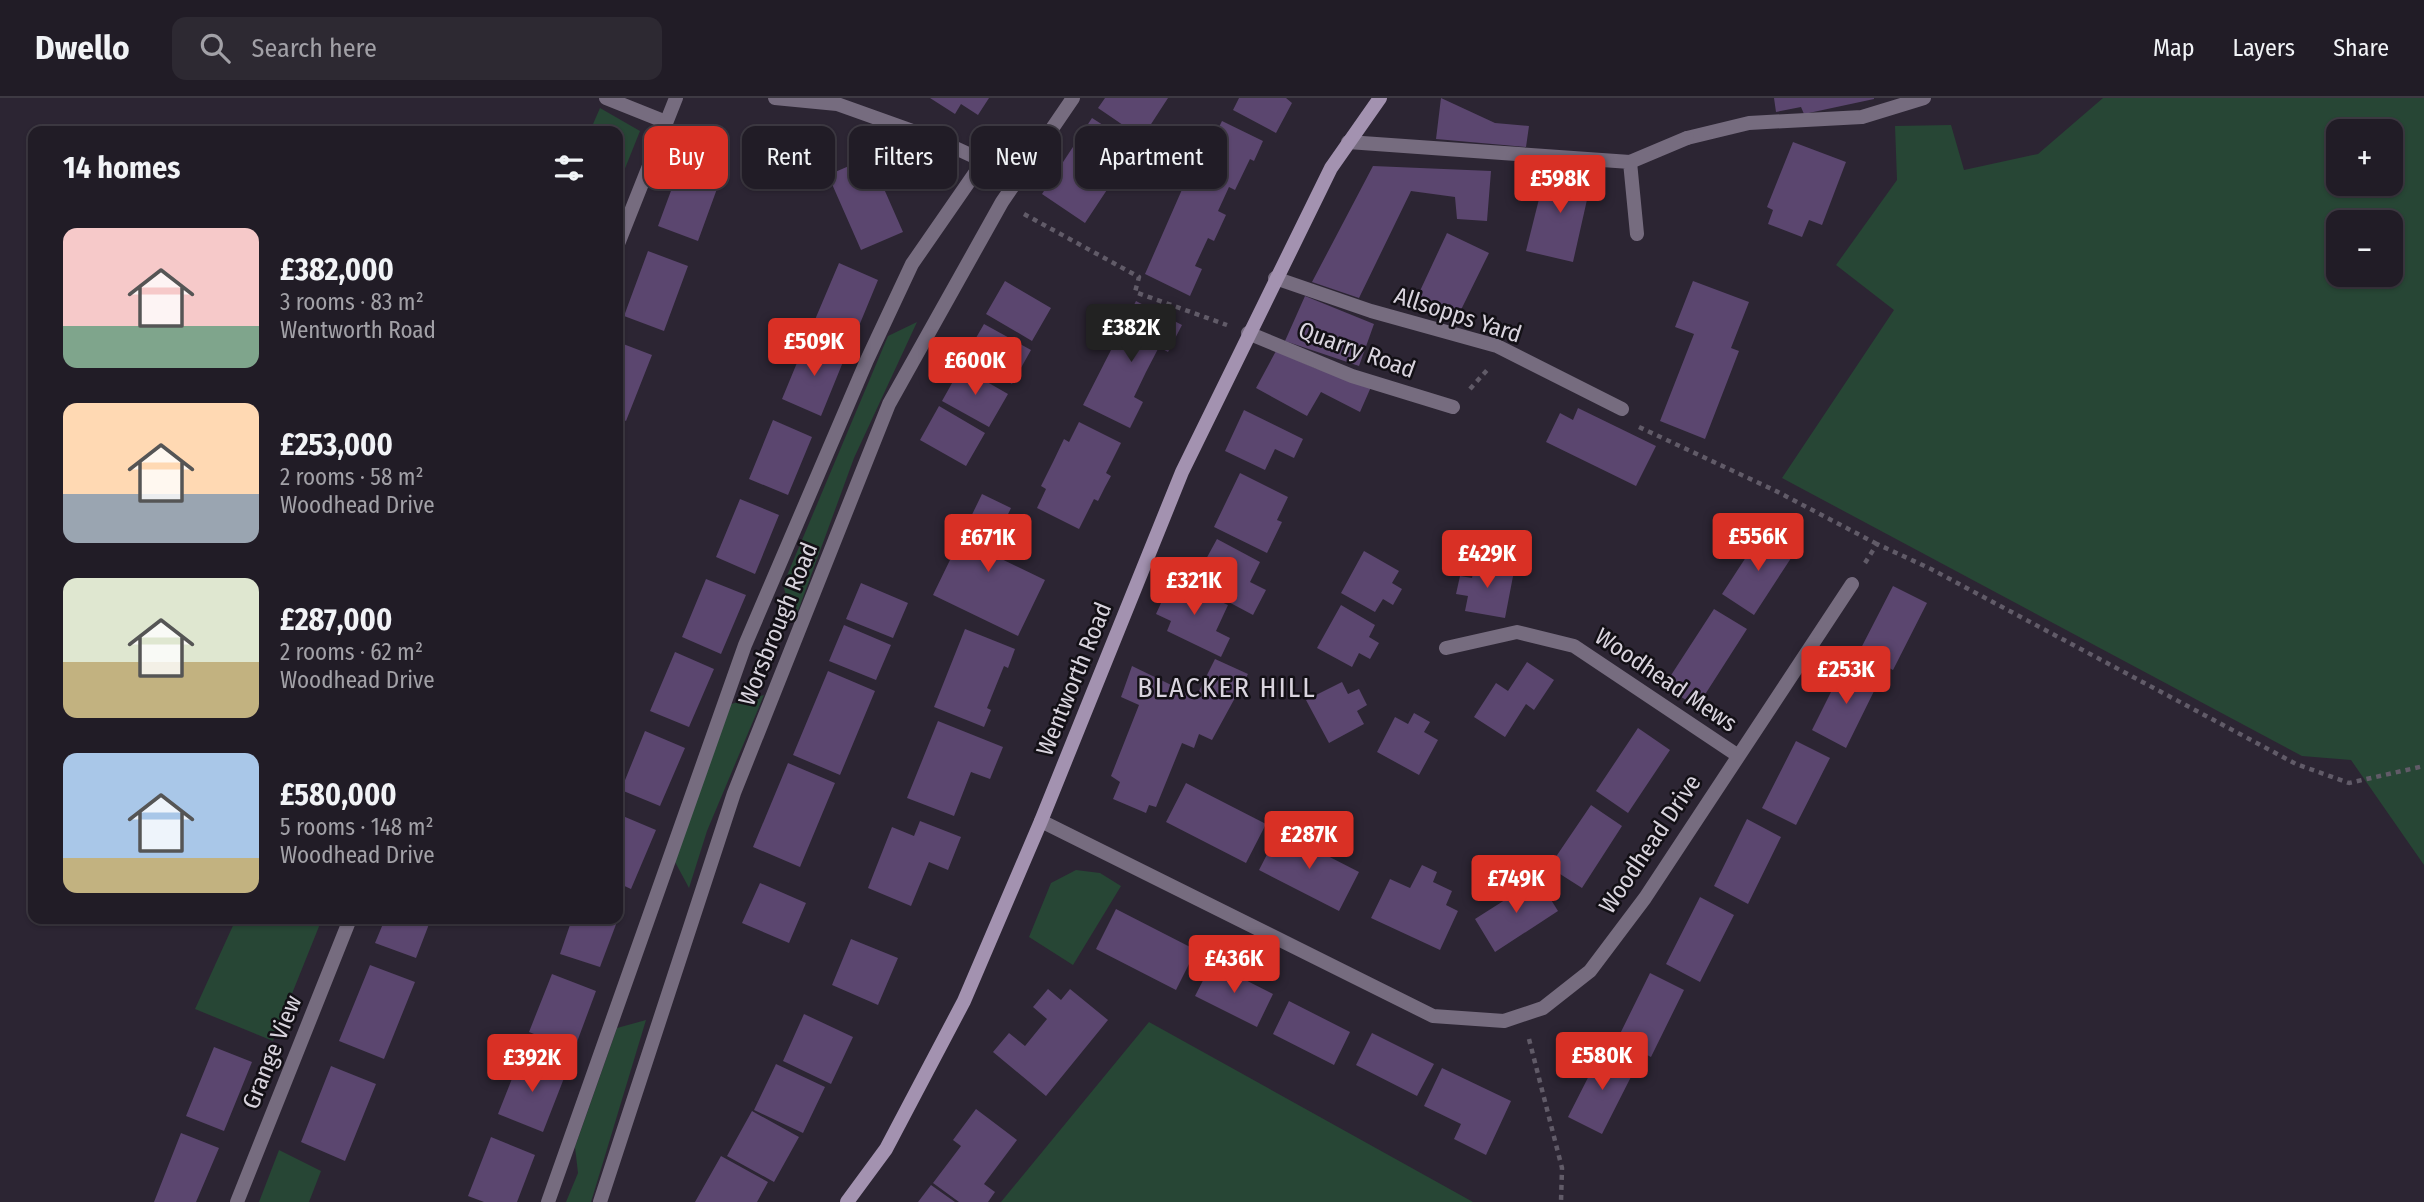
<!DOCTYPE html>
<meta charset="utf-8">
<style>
body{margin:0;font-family:"Fira Sans Condensed",sans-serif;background:#2d2932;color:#f1f3f6;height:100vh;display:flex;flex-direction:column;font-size:26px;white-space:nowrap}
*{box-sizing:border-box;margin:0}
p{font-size:23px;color:#a2a1a7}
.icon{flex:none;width:38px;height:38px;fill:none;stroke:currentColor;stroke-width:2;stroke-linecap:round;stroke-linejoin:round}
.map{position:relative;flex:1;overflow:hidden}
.details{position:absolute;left:28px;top:28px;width:595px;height:798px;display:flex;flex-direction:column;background:#211c26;border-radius:14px;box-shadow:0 2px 5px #0004,0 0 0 2px #3e3a43}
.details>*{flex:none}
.hud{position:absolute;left:644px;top:28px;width:665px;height:63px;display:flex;gap:14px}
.fabs{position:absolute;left:2326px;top:21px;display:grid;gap:14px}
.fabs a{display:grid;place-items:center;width:77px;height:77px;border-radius:14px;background:#211c26;box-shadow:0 2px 5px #0004,0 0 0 2px #3e3a43;font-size:35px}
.price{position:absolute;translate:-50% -60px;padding:0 16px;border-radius:7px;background:#d93025;color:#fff;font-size:23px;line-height:46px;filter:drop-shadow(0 2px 4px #0008)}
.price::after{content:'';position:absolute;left:50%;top:42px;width:21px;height:16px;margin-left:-10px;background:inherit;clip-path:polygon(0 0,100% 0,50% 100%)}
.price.current{background:#222;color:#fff}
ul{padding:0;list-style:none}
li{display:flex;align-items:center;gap:21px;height:175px;padding:0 35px}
li span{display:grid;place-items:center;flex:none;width:196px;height:140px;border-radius:14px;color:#555}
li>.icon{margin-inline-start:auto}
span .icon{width:84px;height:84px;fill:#fffc;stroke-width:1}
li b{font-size:30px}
h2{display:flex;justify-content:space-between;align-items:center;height:84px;padding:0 35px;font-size:30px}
.tag{padding:0 24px;border-radius:14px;background:#211c26;box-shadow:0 2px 5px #0004,0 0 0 2px #3e3a43;font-size:24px;line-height:63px}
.tag.current{background:#d93025;color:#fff}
header{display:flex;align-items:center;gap:42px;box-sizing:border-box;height:98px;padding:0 35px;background:#211c26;border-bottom:2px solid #3e3a43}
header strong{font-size:33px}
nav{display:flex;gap:38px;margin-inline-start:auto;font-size:24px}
.search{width:490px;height:63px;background:#2d2932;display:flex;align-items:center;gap:18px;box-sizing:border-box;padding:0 24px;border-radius:14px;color:#a2a1a7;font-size:26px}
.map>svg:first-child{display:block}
</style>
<header>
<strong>Dwello</strong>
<div class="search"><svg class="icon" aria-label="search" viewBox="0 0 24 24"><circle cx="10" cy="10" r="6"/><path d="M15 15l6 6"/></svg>Search here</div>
<nav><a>Map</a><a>Layers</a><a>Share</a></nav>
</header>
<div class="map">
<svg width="2424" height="1104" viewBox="0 0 2424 1104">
<rect width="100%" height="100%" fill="#2c2533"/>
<path fill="#274635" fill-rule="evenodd" d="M2103,0h321v767l-73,-105 -49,-4 -520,-278 112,-168 -58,-45 61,-85 -2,-54 56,-1 13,45 74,-16zM2338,33h52v53h-52zM2338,124h52v53h-52z
M600,10l40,23 -22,55v-55h-28z
M917,224l-63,136 -60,164 -11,-37 105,-249z
M764,597l-57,136 -18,57 -15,-28 57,-156z
M1076,772l24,3 21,13 -48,79 -44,-28 22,-54z
M236,821h86l-49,122 -78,-32z
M646,922l-55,182h-25l12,-29 -3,-26 42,-119z
M1149,924l324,180h-472z
M279,1052l42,21 -12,31h-50z"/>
<path fill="#5b466f" d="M930,0h59l-11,17 -17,-11 -6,10z
M1105,0h63l-26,40 -44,-30z
M1239,0h47l6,5 -16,30 -43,-23z
M1441,0l54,25 34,3 -3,21 -90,-8z
M1774,0h100v1l-70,15 -3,-7 -25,5z
M1092,20l44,28 -51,77 -43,-29z
M1222,23l41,20 -9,20 -4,-2 -15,31 -6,-3 -11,24 8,4 -12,26 -6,-3 -13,28 7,3 -12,27 -45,-22 46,-105 6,3z
M1793,44l53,20 -24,63 -13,-5 -7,17 -34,-13 5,-14 -6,-3z
M870,59l33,75 -42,18 -33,-75z
M682,63l40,14 -24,66 -40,-15z
M1373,68l118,5 -4,50 -30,-2 -2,-22 -44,-6 -52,107 -47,-16z
M1546,73l47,2 -20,89 -47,-11z
M1447,135l42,20 -34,69 -43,-14z
M648,153l40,15 -24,65 -40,-15z
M839,165l39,17 -24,58 -40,-16z
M1005,183l46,27 -19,33 -46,-27z
M1693,183l56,21 -18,46 8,3 -34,88 -45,-18 34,-87 -19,-7z
M1305,198l69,28 -15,42 -74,-25z
M1136,203l46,24 -14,27 -9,-5 -13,25 -12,25 9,5 -13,26 -47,-23z
M984,226l47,26 -19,34 -47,-27z
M806,243l39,16 -24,59 -39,-17z
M618,244l34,13 -26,66 -8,-4z
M1276,253l39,17 56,19 -11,25 -39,-20 -14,24 -51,-28z
M961,269l47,27 -19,33 -47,-26z
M939,308l46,27 -19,33 -46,-26z
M1578,310l78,38 -20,40 -90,-44 14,-29 13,7z
M1244,312l59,29 -9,19 -19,-9 -10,21 -40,-19z
M773,322l39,17 -24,58 -39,-16z
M1079,324l42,21 -15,30 5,3 -6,11 -7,14 -4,-2 -15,30 -42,-21 9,-19 -5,-3 12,-24 11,-23 5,3z
M1240,375l48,24 -11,23 5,2 -15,31 -53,-26z
M982,396l29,14 -22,45 56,27 -27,56 -85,-41z
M740,401l39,16 -24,59 -39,-17z
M1763,433l32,21 -41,63 -32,-21z
M1217,441l43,23 -10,20 16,8 -13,25 -60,-32z
M1364,453l35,20 -7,12 10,6 -9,16 -10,-6 -8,13 -34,-19z
M1475,465l39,8 -9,47 -40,-7 3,-15 -12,-2 4,-18 12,2z
M706,481l40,16 -25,59 -39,-17z
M1172,481l56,26 -12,26 14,7 -9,19 -54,-26 4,-10 -15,-7z
M861,485l47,20 -15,35 -47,-19z
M1893,488l34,17 -34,67 -34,-18z
M1341,507l34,20 -6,12 10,6 -9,16 -11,-6 -7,14 -35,-19z
M1714,511l33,20 -50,78 -33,-21z
M844,527l47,20 -15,35 -47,-19z
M965,531l50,20 -7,19 -4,-2 -17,42 4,2 -7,17 -50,-20z
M675,554l39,17 -25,58 -39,-16z
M1215,561l33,15 -36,66 -13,-6 -5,14 -12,-5 -26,64 -7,-2 -3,8 -33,-14 7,-17 -9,-6 28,-71 -18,-8 11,-31 64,31z
M1527,564l27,18 -20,30 -8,-6 -21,33 -31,-20 22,-34 12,8z
M1845,566l34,17 -33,67 -34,-18z
M828,573l47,20 -35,84 -47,-20z
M1342,584l6,12 11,-5 8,16 -10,6 7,13 -35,19 -23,-43z
M1414,615l16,9 -6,10 14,8 -19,35 -42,-23 18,-35 13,7z
M938,623l65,26 -13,32 -19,-7 -17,44 -47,-18z
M1638,630l32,22 -42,63 -32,-22z
M645,633l40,17 -25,58 -39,-16z
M1796,643l34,17 -34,67 -34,-17z
M788,665l47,20 -35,84 -47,-20z
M1186,685l80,41 -20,39 -80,-41z
M1591,707l31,21 -40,62 -33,-21z
M618,716l38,16 -25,59 -13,-6z
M1747,721l34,18 -33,67 -34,-18z
M920,723l41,16 -13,33 -19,-8 -18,44 -43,-18 24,-61 22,9z
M1279,733l80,41 -20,39 -80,-41z
M1422,767l15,7 -4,10 19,9 -6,14 12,6 -18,39 -69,-32 19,-39 20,9z
M1538,781l20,32 -63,41 -20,-33z
M760,785l46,20 -17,40 -47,-20z
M1700,799l34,18 -34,67 -34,-18z
M1116,811l80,41 -20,40 -80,-41z
M385,821h46l-15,39 -41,-15z
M572,821h46l-18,48 -40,-13z
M851,841l47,19 -20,47 -46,-20z
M1212,865l61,31 -16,33 -62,-31z
M370,867l45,17 -31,77 -45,-18z
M1650,875l34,17 -33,67 -34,-17z
M552,876l44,17 -22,59 -45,-18z
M1048,891l13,11 9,-11 38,31 -62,76 -53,-44 16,-19 16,13 22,-27 -14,-12z
M1289,903l61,31 -16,33 -61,-31z
M804,916l49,23 -22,47 -48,-23z
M1372,935l62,31 -17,32 -61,-31z
M214,949l38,15 -28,69 -38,-15z
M1602,952l34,17 -34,67 -34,-17z
M521,958l45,17 -23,59 -45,-18z
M776,966l49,23 -22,46 -49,-23z
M331,968l45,18 -31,77 -44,-19z
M1442,970l69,33 -25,54 -32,-16 7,-15 -37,-18z
M976,1011l41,31 -33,44 11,8 -7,10h-29l-26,-19 28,-37 -8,-6z
M752,1013l47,26 -25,45 -47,-26z
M181,1035l38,15 -23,54h-42z
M491,1039l44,18 -18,47h-33l-16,-6z
M721,1058l47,26 -11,20h-62z
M931,1087l24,17h-37z"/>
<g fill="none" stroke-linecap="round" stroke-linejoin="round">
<path stroke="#615b68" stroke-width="4.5" stroke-dasharray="5 5" stroke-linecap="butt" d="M1024,116l115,63 -4,15 92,33
M1470,291l18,-20
M1639,329l137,64 101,53
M1865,465l12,-19 54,25 365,195 53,19 75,-17
M1529,941l33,129 -1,34"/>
<path stroke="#766c7f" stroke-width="14" d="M606,0l60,24
M1687,40l62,-15 113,-6 62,-19
M1275,180l96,33 126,35 125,63
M1248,235l104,43 101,31
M548,1104l197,-557 122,-285 45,-96 72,-104"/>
<path stroke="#766c7f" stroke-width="14" d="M775,0l62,6 101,36 80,37
M1348,44l282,20 57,-24
M1630,64l7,72
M618,146l58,-146
M1446,550l71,-16 57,14 163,109
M1041,723l392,195 71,5 39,-13 47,-37 55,-73 207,-314
M237,1104l113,-283
M600,1104l134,-409 155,-389 113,-202 71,-104"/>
<path stroke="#a392b0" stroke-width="14" d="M847,1104l39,-53 78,-148 77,-180 141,-349 149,-304 49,-70"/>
</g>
<g text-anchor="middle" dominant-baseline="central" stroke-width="5" stroke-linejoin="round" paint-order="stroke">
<g font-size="24" fill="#d9d4de" stroke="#131016">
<text transform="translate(1458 217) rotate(18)">Allsopps Yard</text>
<text transform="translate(1357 252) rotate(20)">Quarry Road</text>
<text transform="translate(778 526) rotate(-68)">Worsbrough Road</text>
<text transform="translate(1074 581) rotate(-68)">Wentworth Road</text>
<text transform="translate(1666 582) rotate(34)">Woodhead Mews</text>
<text transform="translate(1650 746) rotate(-56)">Woodhead Drive</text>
<text transform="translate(272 954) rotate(-68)">Grange View</text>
</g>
<g font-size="28" letter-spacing="2" fill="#d9d4de" stroke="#131016">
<text x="1227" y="589">BLACKER HILL</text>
</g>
</g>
</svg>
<div class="fabs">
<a>+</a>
<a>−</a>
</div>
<b class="price" style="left:1560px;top:117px">£598K</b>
<b class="price current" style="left:1131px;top:266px">£382K</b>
<b class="price" style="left:814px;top:280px">£509K</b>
<b class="price" style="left:975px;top:299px">£600K</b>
<b class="price" style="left:1758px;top:475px">£556K</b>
<b class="price" style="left:988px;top:476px">£671K</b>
<b class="price" style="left:1487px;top:492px">£429K</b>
<b class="price" style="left:1194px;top:519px">£321K</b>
<b class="price" style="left:1846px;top:608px">£253K</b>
<b class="price" style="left:1309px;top:773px">£287K</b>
<b class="price" style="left:1516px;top:817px">£749K</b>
<b class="price" style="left:1234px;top:897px">£436K</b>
<b class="price" style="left:1602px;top:994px">£580K</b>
<b class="price" style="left:532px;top:996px">£392K</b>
<div class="hud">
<a class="tag current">Buy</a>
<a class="tag">Rent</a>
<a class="tag">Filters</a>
<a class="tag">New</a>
<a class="tag">Apartment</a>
</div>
<section class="details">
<h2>14 homes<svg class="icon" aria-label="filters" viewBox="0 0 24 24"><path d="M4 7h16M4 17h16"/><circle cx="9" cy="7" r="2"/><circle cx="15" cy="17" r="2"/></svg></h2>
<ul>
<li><span style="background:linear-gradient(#f6c9c9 70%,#7fa58c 0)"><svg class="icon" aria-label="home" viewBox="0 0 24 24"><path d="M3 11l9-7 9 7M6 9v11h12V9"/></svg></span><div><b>£382,000</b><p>3 rooms · 83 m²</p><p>Wentworth Road</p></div></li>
<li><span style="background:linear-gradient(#ffd9b3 65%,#9aa5b1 0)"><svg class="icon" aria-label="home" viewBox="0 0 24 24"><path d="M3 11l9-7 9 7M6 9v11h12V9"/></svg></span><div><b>£253,000</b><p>2 rooms · 58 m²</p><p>Woodhead Drive</p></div></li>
<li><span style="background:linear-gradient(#dfe7d0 60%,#c2b280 0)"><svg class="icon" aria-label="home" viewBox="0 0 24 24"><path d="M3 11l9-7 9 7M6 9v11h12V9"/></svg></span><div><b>£287,000</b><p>2 rooms · 62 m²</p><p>Woodhead Drive</p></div></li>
<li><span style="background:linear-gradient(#a9c7e8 75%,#c2b280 0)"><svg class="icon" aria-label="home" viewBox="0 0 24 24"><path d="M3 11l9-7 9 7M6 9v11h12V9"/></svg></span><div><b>£580,000</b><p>5 rooms · 148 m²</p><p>Woodhead Drive</p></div></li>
</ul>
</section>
</div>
